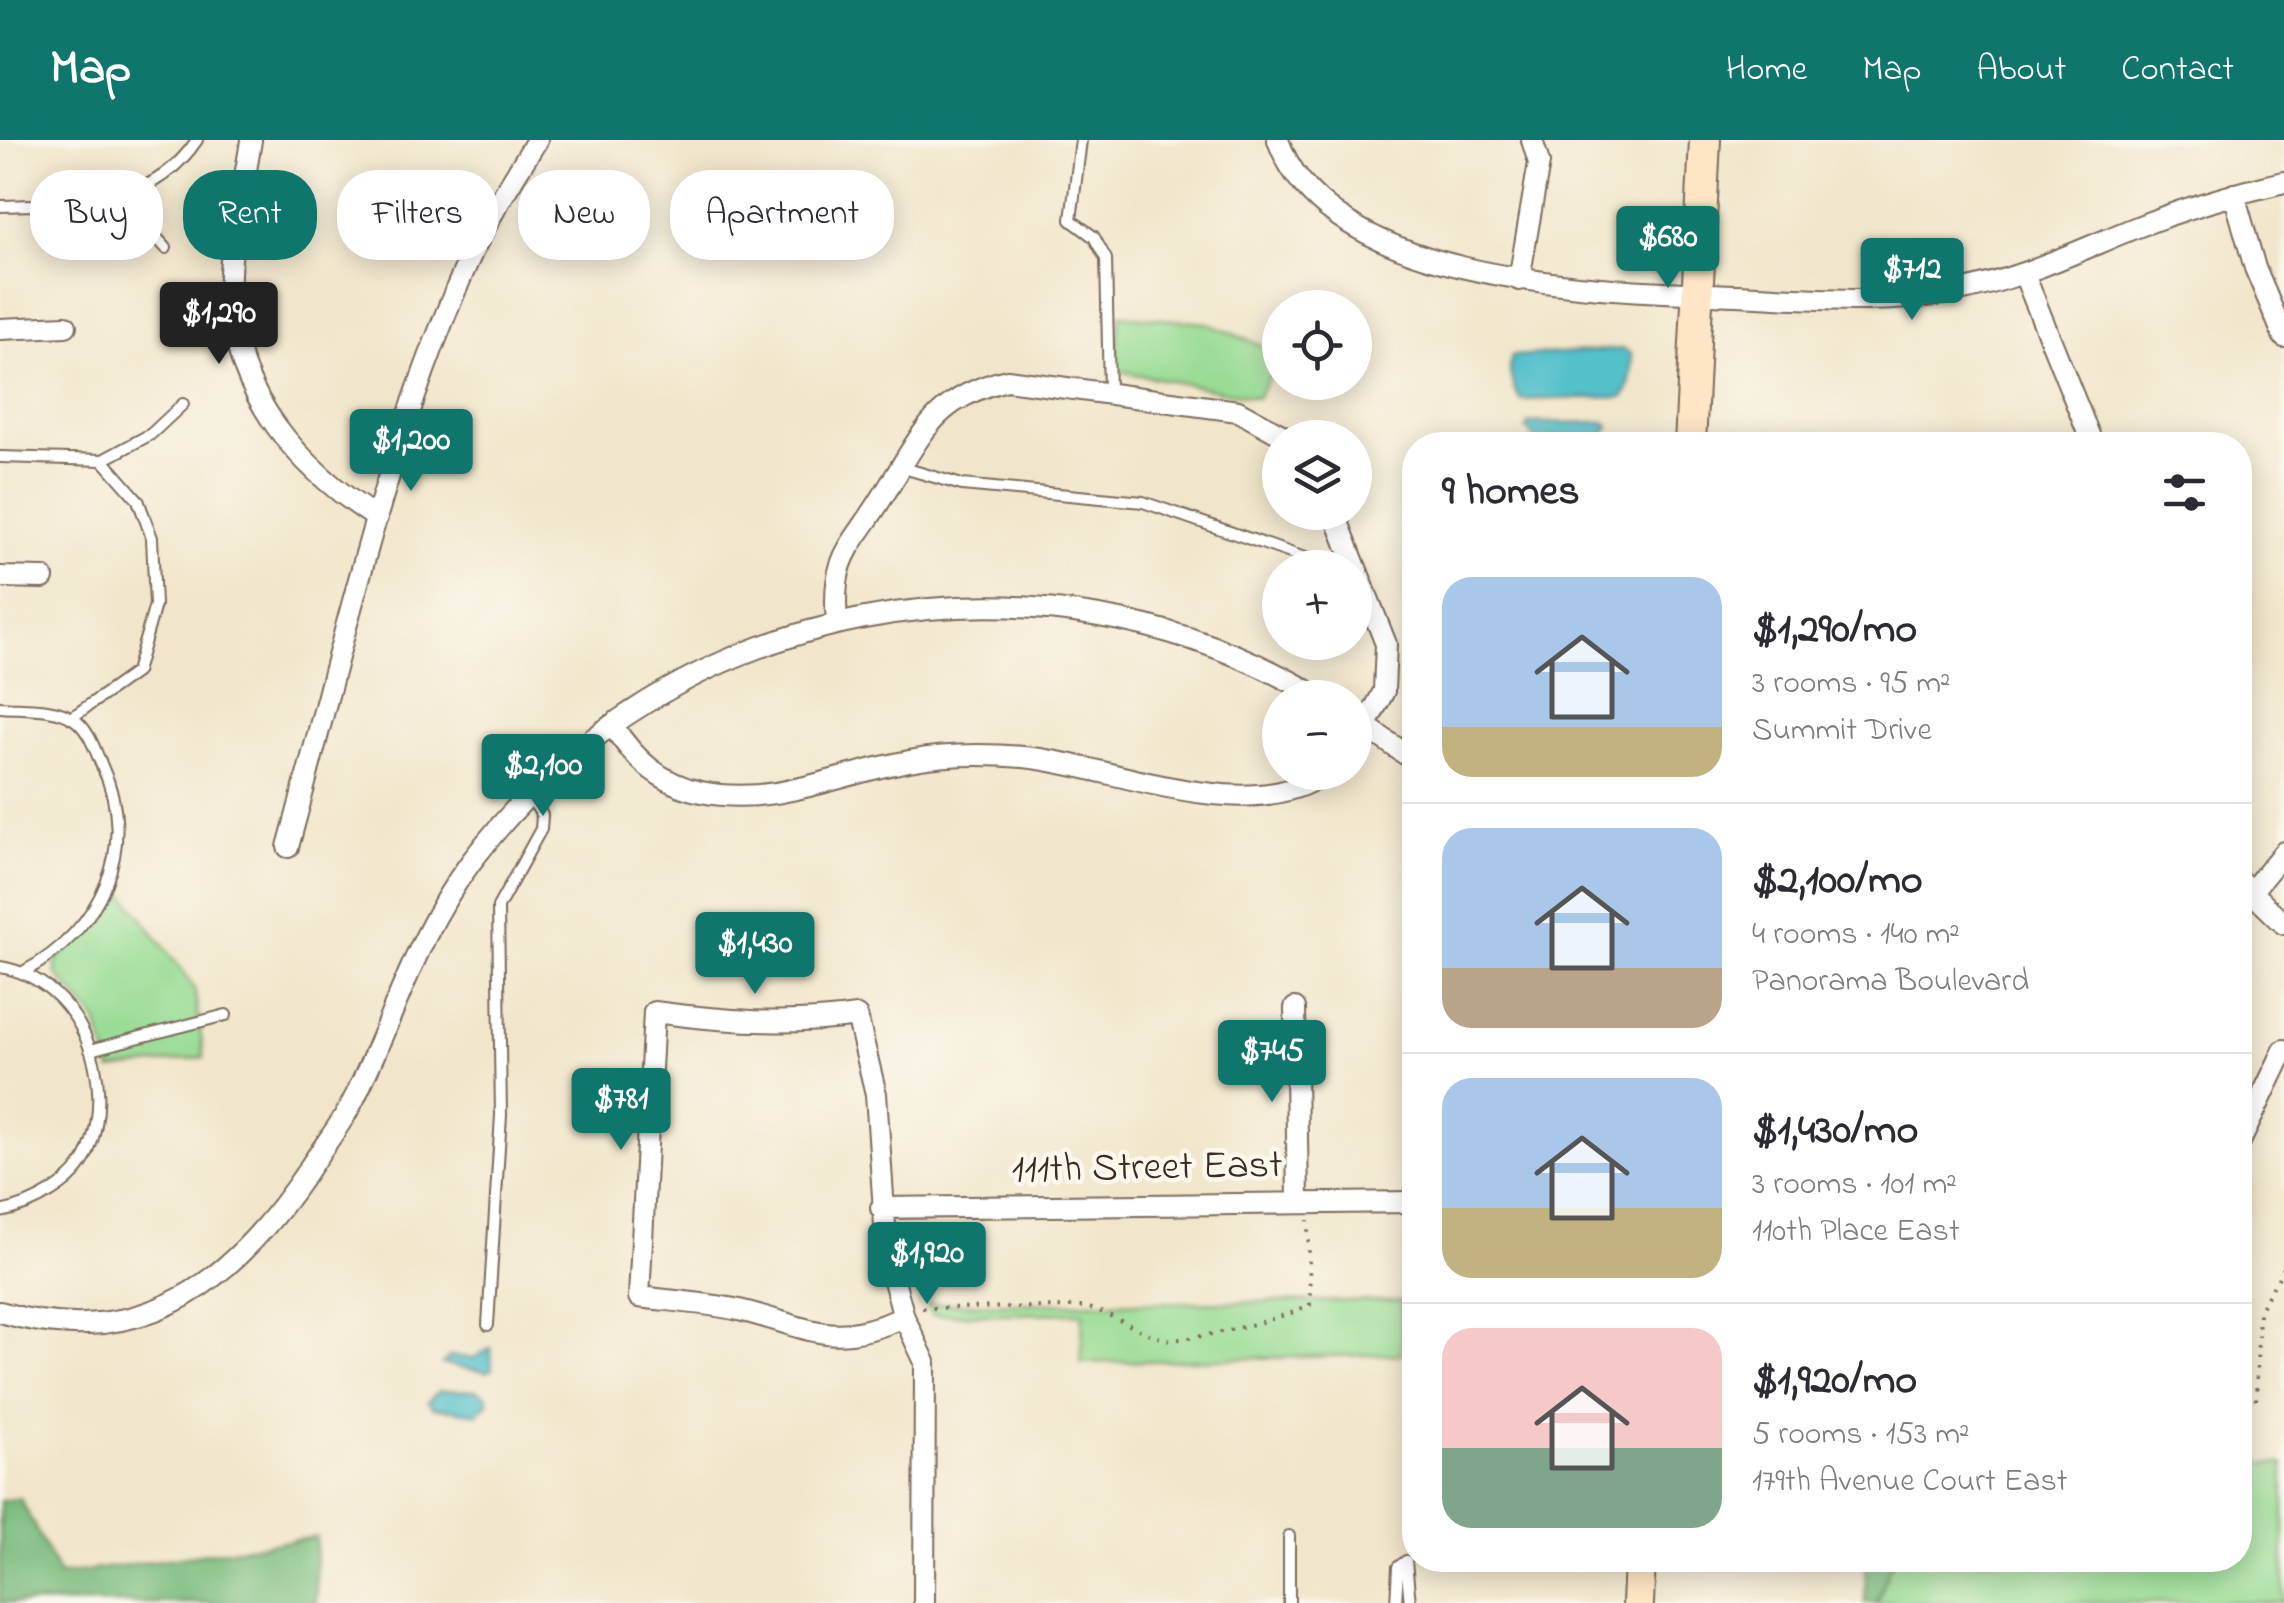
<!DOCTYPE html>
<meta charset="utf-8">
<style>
body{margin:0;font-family:"Indie Flower",sans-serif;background:#f2f2f3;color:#2b2b33;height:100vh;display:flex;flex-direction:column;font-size:38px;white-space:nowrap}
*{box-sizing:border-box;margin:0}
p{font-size:32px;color:#7c7c81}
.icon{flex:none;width:55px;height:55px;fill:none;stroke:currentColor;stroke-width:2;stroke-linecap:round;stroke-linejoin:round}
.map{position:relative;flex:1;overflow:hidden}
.details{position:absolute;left:1402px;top:292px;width:850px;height:1140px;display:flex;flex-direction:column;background:#fff;border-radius:40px;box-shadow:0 5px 25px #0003}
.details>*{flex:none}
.guide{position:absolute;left:30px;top:30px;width:950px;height:90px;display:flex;gap:20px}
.buttons{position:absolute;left:1262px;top:150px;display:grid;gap:20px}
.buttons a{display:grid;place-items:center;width:110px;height:110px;border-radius:50%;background:#fff;box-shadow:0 5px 25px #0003;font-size:50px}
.price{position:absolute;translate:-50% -85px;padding:0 22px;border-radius:10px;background:#0f766e;color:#fff;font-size:32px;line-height:65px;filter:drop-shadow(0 2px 5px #0008)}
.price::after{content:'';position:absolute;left:50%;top:60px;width:30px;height:22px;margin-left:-15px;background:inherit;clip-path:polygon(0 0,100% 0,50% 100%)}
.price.active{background:#222;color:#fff}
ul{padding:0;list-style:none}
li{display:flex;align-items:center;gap:30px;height:250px;padding:0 40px}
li+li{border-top:2px solid #e1e1e2}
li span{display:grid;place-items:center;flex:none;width:280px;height:200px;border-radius:30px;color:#555}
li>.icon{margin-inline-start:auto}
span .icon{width:120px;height:120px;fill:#fffc;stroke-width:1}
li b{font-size:42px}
h2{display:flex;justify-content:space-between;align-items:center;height:120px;padding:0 40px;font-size:42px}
.chip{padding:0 35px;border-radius:40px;background:#fff;box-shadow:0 5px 25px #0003;font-size:35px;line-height:90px}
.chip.active{background:#0f766e;color:#fff}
header{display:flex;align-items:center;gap:60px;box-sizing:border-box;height:140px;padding:0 50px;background:#0f766e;color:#fff}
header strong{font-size:48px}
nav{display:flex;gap:55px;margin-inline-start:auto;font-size:35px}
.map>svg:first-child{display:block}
</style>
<header>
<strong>Map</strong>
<nav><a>Home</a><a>Map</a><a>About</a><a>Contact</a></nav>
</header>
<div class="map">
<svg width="2284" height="1463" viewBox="0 0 2284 1463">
<rect width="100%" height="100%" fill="#fbf7ec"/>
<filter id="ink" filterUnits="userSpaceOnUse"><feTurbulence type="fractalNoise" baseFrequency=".01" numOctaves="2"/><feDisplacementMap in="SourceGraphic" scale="20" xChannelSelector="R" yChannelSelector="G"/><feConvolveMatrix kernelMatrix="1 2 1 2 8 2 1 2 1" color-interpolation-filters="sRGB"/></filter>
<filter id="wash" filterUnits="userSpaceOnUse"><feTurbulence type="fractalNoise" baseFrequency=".0048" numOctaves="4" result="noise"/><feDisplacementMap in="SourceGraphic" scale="40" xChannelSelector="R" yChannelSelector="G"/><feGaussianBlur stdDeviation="2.25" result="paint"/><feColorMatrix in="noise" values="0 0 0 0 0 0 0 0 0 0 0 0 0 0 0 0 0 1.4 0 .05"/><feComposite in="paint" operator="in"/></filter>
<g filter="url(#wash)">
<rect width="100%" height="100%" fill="#f1e6cb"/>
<path fill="#99dc94" stroke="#6a8359" stroke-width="2.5" d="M1120,175l86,8 74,30v5l-23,40 -142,-28z
M124,754l70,93 10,70 -93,13 -14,-49 -40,-46 -2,-13z
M1401,1161v53l-320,9 2,-50 -151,2 -5,-11z
M2240,1323l44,1v139h-407l15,-43h348z"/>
<path fill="#7abc7e" stroke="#5a734e" stroke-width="2.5" d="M20,1358l39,77 257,-38v66h-316v-102z
M1866,1420h26l-15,43h-12z"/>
<path fill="#52c0ca" stroke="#467574" stroke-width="2.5" d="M1624,209l7,5c1,14 1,32 -8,43l-102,3c-9,-11 -14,-31 -9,-44z
M1605,282l4,4 -8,16 -59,2 -16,-15 3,-6z
M491,1208l1,21 -5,3 -45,-8 8,-8 23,2z
M476,1250l11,6 1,7 -11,11 -45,-7 -4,-5 10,-11z"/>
</g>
<g filter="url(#ink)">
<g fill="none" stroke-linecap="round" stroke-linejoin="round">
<defs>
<path id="lane" d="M1081,0l-10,80 23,17 12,22 3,133
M121,58l45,50
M0,66c76,-3 150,4 197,-66
M0,317l103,3 35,40 14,38 3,67 -19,67 -65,46
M103,320l48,-26 32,-30
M900,327l62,18 181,17 159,55 52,6
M0,567c23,2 56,-1 75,13 14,10 20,30 27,46 38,81 -2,165 -77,205
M0,827c81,13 118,113 88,185 -13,32 -56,54 -88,60
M90,910l136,-35
M488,1185l13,-210 -3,-208 43,-78 1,-14 -12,-18
M1289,1396v67
M1396,1463l2,-36 8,-6 4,42"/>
<path id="street" d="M251,0c-7,52 -24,106 -21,159 5,97 70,170 147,219
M1278,0c51,147 330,150 457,155 73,3 147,11 219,-3 64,-12 119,-39 178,-63 50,-20 100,-35 152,-47
M2234,54l21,74 29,69
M2024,134l69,171
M1519,140l20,-117 -7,-23
M0,189l66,-3
M1334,372l52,132 -2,47 -29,54
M0,437l43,1
M837,482c-6,-68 14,-73 46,-126 38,-59 49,-98 124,-116l231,31 49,27
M1357,580l58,41
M613,586c21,33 48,58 88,66 74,15 136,-18 208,-31 36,-7 77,-7 114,-4 85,7 226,73 303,15
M288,707c53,-194 96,-396 178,-581 19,-44 46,-85 71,-126
M2240,741l44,43
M2250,753l34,-41
M1295,868l3,194
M2240,1002l44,-92
M881,1068l534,-6
M0,1172c144,43 236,-32 312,-148 13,-20 30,-41 41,-63 40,-81 63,-166 118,-239 198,-264 569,-332 849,-164
M904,1177c-75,33 -93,10 -165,-7 -32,-7 -67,-9 -100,-13l15,-285c69,9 134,14 203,4l19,78 11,161 17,62 21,45 -1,241"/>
<path id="secondary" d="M1690,305l15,-305
M1638,1463l2,-43"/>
</defs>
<use href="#lane" stroke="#7b6c5b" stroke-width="14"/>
<use href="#street" stroke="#7b6c5b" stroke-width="24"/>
<use href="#secondary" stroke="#7b6c5b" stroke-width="34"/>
<path stroke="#7b6c5b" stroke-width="4" stroke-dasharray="2.5 8" stroke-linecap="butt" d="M922,1168l162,-1c29,6 52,25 81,32 19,5 128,-23 145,-34l-2,-85
M2256,1260l3,-89 25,-43"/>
<use href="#lane" stroke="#fff" stroke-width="10"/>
<use href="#street" stroke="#fff" stroke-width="20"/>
<use href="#secondary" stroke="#fee5c5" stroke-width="30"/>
</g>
</g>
<g text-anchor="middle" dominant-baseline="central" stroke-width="9" stroke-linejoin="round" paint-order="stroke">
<g font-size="40" fill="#3b2a1e" stroke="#fbf7ec">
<text transform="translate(1147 1029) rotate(-1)">111th Street East</text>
</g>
</g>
</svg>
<div class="buttons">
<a><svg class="icon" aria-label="locate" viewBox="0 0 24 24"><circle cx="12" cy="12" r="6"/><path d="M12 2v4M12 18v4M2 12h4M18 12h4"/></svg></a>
<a><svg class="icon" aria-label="layers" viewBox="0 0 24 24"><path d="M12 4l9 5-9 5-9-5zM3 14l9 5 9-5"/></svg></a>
<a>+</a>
<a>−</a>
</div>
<b class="price" style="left:1668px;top:151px">$680</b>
<b class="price" style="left:1912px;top:183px">$712</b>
<b class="price active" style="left:219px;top:227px">$1,290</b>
<b class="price" style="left:411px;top:354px">$1,200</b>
<b class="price" style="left:543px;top:679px">$2,100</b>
<b class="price" style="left:755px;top:857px">$1,430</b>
<b class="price" style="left:1272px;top:965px">$745</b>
<b class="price" style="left:621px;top:1013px">$781</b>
<b class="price" style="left:927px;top:1167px">$1,920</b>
<div class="guide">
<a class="chip">Buy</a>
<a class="chip active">Rent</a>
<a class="chip">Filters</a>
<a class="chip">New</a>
<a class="chip">Apartment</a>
</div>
<section class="details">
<h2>9 homes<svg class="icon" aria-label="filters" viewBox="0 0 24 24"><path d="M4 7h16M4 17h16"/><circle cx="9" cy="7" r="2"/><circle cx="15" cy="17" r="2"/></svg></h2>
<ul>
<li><span style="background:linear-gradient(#a9c7e8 75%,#c2b280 0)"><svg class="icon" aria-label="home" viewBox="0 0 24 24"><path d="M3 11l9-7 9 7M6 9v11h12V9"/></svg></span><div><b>$1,290/mo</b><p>3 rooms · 95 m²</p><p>Summit Drive</p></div></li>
<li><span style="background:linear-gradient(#a9c7e8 70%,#b9a48a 0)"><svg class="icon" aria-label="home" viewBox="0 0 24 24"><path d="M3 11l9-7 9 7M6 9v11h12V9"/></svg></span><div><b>$2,100/mo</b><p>4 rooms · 140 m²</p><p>Panorama Boulevard</p></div></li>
<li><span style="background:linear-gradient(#a9c7e8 65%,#c2b280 0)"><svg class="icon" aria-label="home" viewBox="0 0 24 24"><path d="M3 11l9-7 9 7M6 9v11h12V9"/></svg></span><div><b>$1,430/mo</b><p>3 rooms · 101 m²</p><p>110th Place East</p></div></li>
<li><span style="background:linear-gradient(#f6c9c9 60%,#7fa58c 0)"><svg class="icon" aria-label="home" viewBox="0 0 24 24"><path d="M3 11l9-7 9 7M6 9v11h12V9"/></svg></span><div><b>$1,920/mo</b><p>5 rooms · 153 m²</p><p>179th Avenue Court East</p></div></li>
</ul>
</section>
</div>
